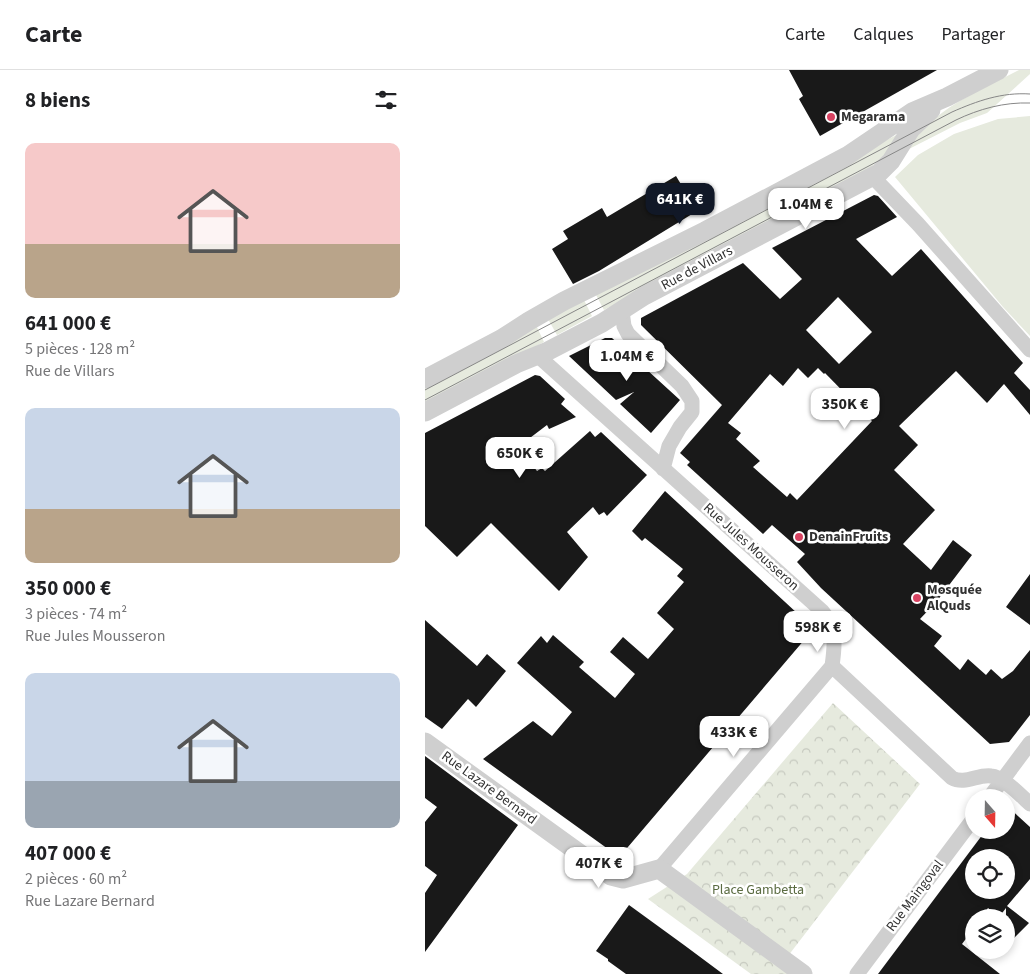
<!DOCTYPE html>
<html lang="fr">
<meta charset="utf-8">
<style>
body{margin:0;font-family:"Source Sans 3",sans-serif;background:#f2f2f2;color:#202124;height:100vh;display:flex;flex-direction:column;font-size:19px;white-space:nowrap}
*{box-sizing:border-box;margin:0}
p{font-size:16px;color:#757577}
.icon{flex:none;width:28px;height:28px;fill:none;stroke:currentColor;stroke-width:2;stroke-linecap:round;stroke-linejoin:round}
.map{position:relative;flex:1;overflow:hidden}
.details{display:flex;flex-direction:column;background:#fff;width:425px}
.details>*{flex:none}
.needle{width:32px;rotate:160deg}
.controls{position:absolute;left:540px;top:719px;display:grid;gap:10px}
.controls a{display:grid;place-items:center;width:50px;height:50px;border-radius:50%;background:#fff;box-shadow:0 2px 8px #0003;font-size:25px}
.price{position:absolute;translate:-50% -42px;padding:0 11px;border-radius:10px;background:#fff;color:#222;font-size:16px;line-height:32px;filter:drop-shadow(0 1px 2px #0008)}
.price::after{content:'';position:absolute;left:50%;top:30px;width:15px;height:11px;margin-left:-8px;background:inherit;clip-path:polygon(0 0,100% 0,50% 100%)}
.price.active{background:#111827;color:#fff}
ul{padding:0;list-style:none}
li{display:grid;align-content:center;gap:10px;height:265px;padding:0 25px}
li span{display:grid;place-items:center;height:155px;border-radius:10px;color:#555}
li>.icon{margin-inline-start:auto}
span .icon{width:90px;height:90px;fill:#fffc;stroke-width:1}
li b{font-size:21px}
h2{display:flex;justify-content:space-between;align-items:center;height:60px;padding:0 25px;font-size:21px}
header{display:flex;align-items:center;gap:30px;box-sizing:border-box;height:70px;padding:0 25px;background:#fff;border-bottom:1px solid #e0e0e0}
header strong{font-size:24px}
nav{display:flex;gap:28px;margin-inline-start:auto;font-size:18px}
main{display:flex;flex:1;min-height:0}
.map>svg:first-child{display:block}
</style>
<header>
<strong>Carte</strong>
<nav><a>Carte</a><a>Calques</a><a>Partager</a></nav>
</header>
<main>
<section class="details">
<h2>8 biens<svg class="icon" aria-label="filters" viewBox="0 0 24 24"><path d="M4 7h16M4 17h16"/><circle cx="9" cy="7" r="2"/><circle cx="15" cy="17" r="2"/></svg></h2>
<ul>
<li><span style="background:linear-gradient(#f6c9c9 65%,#b9a48a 0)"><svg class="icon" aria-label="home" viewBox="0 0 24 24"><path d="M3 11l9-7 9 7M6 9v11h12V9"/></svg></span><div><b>641 000 €</b><p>5 pièces · 128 m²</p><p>Rue de Villars</p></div></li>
<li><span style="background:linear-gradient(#c9d6e8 65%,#b9a48a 0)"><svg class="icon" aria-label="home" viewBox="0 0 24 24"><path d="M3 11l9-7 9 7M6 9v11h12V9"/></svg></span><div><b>350 000 €</b><p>3 pièces · 74 m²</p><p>Rue Jules Mousseron</p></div></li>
<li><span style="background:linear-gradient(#c9d6e8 70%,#9aa5b1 0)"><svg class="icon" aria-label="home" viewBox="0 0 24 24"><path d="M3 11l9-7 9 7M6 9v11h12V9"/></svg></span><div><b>407 000 €</b><p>2 pièces · 60 m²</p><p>Rue Lazare Bernard</p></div></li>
</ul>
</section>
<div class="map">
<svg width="605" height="904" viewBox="0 0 605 904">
<defs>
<pattern id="park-crowns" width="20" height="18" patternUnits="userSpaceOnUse" patternTransform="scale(1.25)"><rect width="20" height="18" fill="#e6eade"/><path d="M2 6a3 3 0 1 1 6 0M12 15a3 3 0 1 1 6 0" fill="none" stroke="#c6c9bf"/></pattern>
</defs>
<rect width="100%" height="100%" fill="#fff"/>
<path fill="#e6eade" d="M594,0h11v4l-43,39 -27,10 -53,27c27,-42 70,-58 112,-80z
M605,46v220l-27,-29 -108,-130 23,-22 36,-21 44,-15z
M477,62l-19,24 -17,16 -262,138 -9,-17z
M159,230l8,16 -35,19 -9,-16z
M111,255l8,17 -119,63v-21z"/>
<path fill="url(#park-crowns)" d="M408,633l87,81 -132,172 9,18h-46l-103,-75 39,-25z"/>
<path fill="#191919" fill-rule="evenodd" d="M364,0h148l-117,66 -21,-37 4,-3z
M251,106l21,35 -98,60 -26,13 -21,-35 16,-10 -5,-8 39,-23 5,9z
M449,125l4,1 19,21 -41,22 36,37 29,-27 102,114 -9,10 16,17v25l-26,-31 -17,19 -31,-32 -57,55 19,19 -24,25 41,40 -32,34 28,26 22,-30 19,15 -35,46 -17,18 22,17 -8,10 26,24 8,-11 18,16 5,-6 11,10 11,-8 17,-21v65l-21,27 -19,2 -169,-156 -24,-26 8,-8 -33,-29 -9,9 -76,-69 3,-3 -10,-9 42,-48 -81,-80v-7l102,-55 37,36 22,-20 -30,-31zM413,227l34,35 -33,32 -33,-34zM373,298l10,10 10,-10 6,6 1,-1 47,48 -75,79 -7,-7 -3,4 -34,-30 7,-6 -24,-22 5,-6 -13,-10 42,-49 13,12z
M180,268h7l68,62 -29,33 -31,-29 14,-12 -18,8 -47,-44z
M110,305l5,1 25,23 -4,5 15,13 -27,12 -2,-4 -29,22 19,24 5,-3 3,3 45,-40 5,6 6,-5 46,43 -40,41 -3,-4 -5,3 -6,-8 -26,25 21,25 -29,34 -68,-68 -34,34 -32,-31v-93z
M240,421l146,135v6l-189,222h-7l-132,-95 50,-38 19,15 20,-24 -55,-49 24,-27 6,7 6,-8 31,27 -5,5 36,31 20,-24 -25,-22 13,-15 25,22 26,-30 -17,-16 27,-31 -7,-6 6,-7 -38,-31 -3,3 -10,-10z
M605,504v51l-24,-18z
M0,550l52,46 10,-12 19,17 -30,36 -8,-8 -26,30 -17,-12z
M0,686l93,69 -93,127v-59l12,-18 -12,-9v-44l12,-15 -12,-9z
M581,735l24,22v52l-23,27 22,17 -23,23v-38l-7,9 -11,-9 -7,10h-7v10l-12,16 38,30h-122l108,-144h20zM549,788h32v32h-32z
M204,835l55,40 39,29h-97l-18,-13v-2l-12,-8z"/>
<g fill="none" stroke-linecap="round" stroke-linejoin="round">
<path stroke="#cfcfcf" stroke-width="15" d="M447,106l46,48 112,126
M197,241l2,15 4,8 54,52 10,15v11l-12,15 -11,19 -6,23
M112,285l285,256c15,17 13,34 10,55l120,112c13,7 26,-4 39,-2 13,1 30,20 39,28
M564,728l41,-55
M234,799l173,-203
M432,904l117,-156"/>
<path stroke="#cfcfcf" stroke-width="19" d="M0,309l76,-40 28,-18 35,-20 141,-70 142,-75 65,-44 35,-15 52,-27
M0,342l91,-48 32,-13 54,-28 42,-27 235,-123 12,-12 20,-32 20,-19
M0,672l186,134 12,3 36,-10 144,105"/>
<path stroke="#878787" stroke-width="1" d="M0,320l527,-278c25,-11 50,-20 78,-18
M0,330l531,-280c23,-11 48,-18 74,-17"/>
</g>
<g fill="#d94362" stroke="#fff" stroke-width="2">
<circle cx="406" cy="47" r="5"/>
<circle cx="374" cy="467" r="5"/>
<circle cx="492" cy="528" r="5"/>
</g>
<g text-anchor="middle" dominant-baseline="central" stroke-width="5" stroke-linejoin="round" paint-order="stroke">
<g font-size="14" font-weight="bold" fill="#323232" stroke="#fff" text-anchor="start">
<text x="416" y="47">Megarama</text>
<text x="384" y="467">DenainFruits</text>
<text x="502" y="520">Mosquée<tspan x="502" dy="16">AlQuds</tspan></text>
</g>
<g font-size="14" fill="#323232" stroke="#fff">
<text transform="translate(272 198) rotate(-28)">Rue de Villars</text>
<text transform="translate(326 477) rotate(42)">Rue Jules Mousseron</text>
<text transform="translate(64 718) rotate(36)">Rue Lazare Bernard</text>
<text transform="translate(490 826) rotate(-53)">Rue Maingoval</text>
</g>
<g font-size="14" fill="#5a6b41" stroke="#fff">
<text x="333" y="820">Place Gambetta</text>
</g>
</g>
</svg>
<div class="controls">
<a><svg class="needle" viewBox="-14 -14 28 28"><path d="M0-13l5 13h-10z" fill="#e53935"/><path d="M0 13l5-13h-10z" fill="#757577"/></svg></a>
<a><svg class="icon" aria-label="locate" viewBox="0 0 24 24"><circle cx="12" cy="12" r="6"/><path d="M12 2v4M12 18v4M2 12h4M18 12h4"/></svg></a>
<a><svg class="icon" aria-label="layers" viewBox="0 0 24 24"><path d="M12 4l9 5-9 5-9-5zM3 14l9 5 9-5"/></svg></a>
</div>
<b class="price active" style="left:255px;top:155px">641K €</b>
<b class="price" style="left:381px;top:160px">1.04M €</b>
<b class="price" style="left:202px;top:312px">1.04M €</b>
<b class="price" style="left:420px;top:360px">350K €</b>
<b class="price" style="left:95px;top:409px">650K €</b>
<b class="price" style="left:393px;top:583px">598K €</b>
<b class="price" style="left:309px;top:688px">433K €</b>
<b class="price" style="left:174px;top:819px">407K €</b>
</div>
</main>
